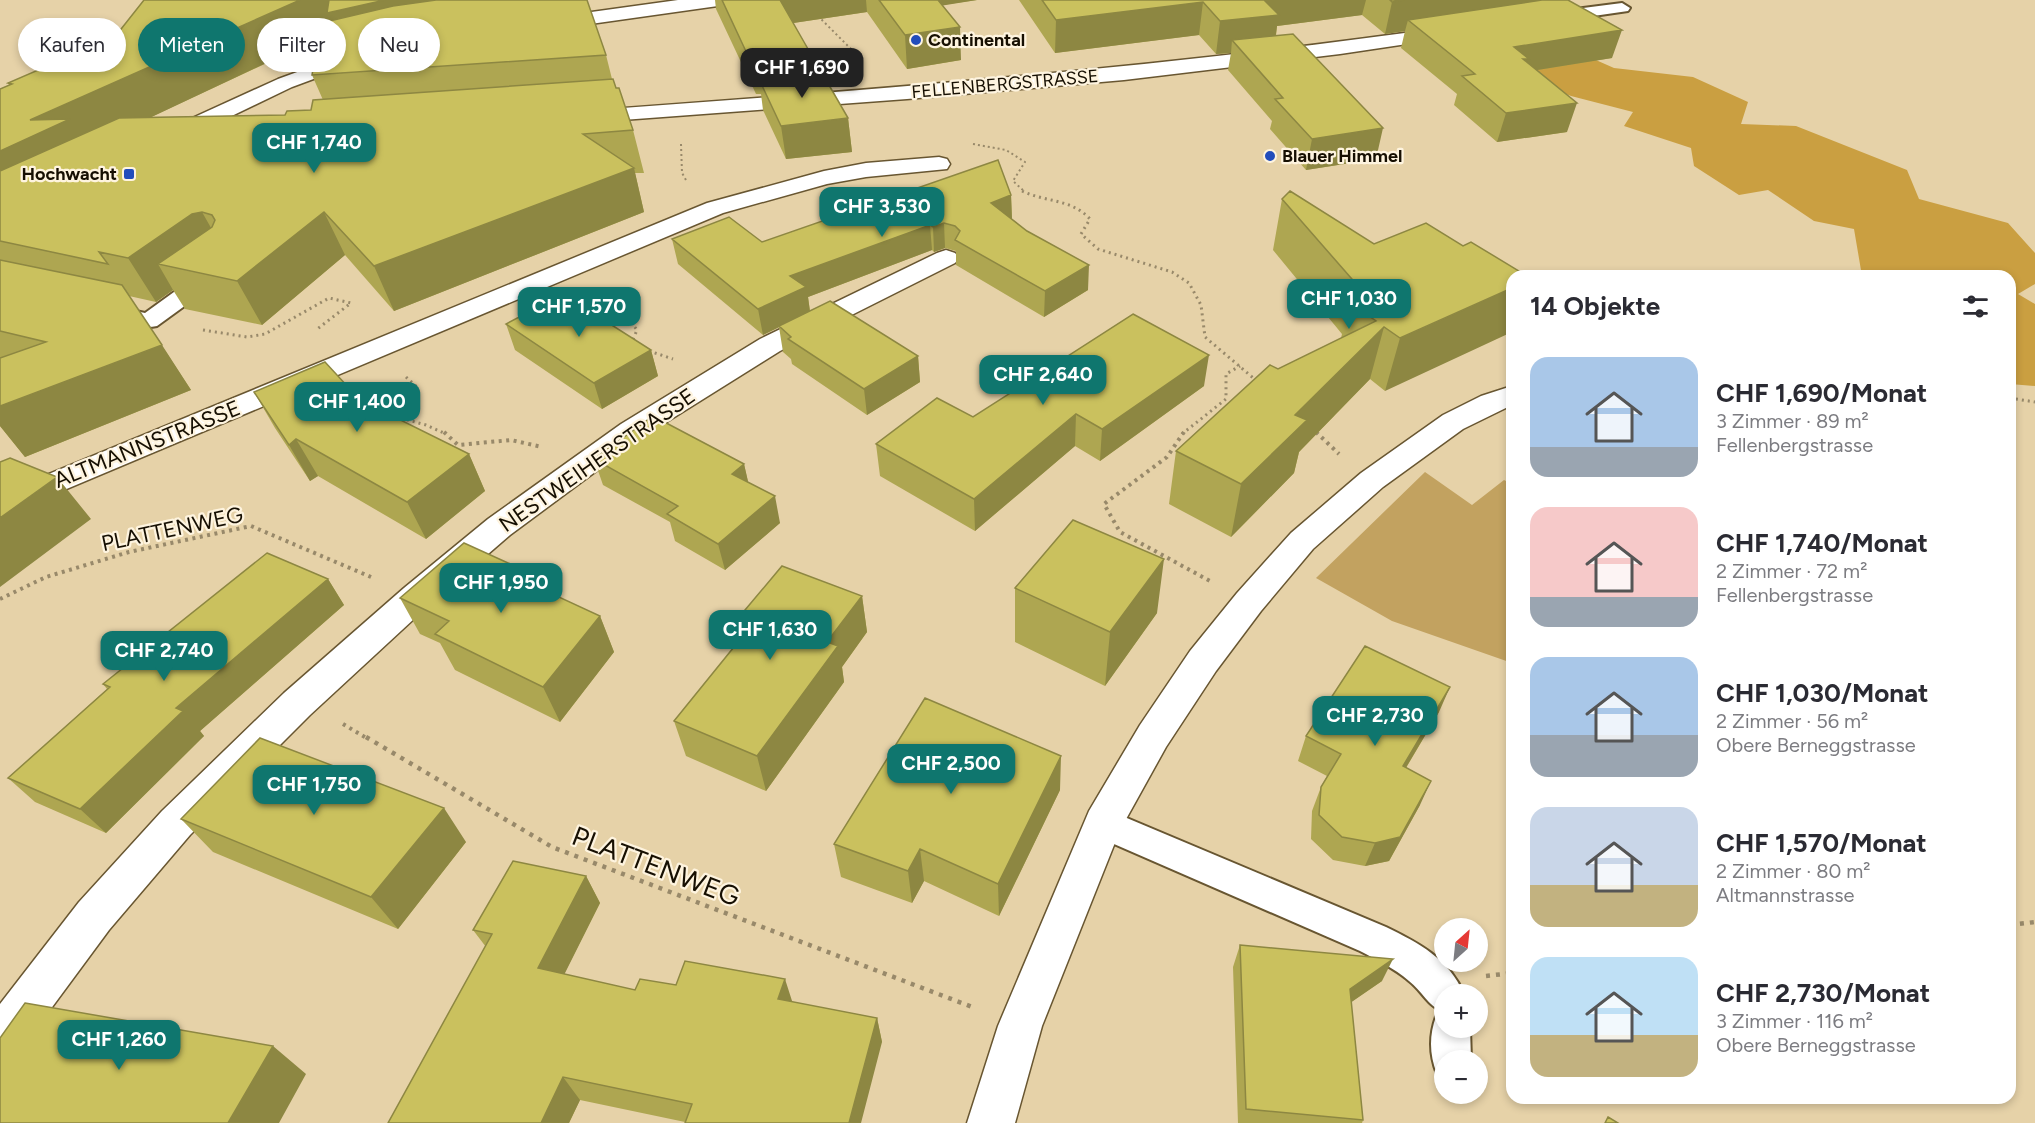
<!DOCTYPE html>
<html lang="de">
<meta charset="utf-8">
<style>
body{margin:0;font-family:Figtree,sans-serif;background:#f2f2f3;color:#2b2b33;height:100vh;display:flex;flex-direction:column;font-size:22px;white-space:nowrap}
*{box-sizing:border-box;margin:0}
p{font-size:20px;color:#7c7c81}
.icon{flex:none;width:33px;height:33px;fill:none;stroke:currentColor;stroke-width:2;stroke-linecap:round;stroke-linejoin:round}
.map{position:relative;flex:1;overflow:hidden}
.sheet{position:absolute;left:1506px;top:270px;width:510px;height:834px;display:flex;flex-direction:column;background:#fff;border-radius:18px;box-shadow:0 3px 9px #0003}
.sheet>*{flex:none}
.guide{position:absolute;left:18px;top:18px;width:570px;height:54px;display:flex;gap:12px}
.needle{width:39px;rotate:27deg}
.controls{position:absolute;left:1434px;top:918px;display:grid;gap:12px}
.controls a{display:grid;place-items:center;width:54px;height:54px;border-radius:50%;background:#fff;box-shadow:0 3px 9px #0003;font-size:30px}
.price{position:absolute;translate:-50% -51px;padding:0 14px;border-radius:12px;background:#0f766e;color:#fff;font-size:20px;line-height:39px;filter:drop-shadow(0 2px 3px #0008)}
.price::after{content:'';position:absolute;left:50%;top:36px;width:18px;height:14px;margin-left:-9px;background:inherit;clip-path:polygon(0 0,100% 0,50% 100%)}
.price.selected{background:#222;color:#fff}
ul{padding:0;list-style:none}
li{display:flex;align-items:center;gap:18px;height:150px;padding:0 24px}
li span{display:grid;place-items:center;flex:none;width:168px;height:120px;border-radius:18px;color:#555}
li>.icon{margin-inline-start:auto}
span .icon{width:72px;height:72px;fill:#fffc;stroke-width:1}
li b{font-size:26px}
h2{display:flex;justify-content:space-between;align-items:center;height:72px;padding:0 24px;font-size:26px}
.chip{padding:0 21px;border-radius:27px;background:#fff;box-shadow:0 3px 9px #0003;font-size:21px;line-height:54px}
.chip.selected{background:#0f766e;color:#fff}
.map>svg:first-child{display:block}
</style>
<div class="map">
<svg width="2035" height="1123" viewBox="0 0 2035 1123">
<rect width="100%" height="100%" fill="#e6d2a8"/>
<path fill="#c2a260" d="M1425,472l47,33 32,-25 8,4v179l-120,-42 -76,-43z"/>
<path fill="#ca9f41" d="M1555,42l59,26 79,9 55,25 -7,22 55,2 111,44 12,29 89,24 27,30v31l-17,10 17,10v82l-25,-2v-108h-148l-8,-47 -40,-8 -46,-31 -29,5 -45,-29 -3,-18 -67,-22 9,-14 -62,-16 -39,-16 1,-34z"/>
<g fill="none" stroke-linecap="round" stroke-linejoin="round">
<defs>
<path id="lane" d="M1622,3l8,5 -2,3 -76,11 -8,-5 8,-5z
M211,269l8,2 3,5 -3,5 -62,45c-17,4 -40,-5 -57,-9l-3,-5 3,-5 8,-2 37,8 58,-42z
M1103,808l283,119c33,16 63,32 78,67h-20v34h26l1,32h-27v17l-7,-3c-8,-20 -8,-40 0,-60l6,-2c-15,-6 -21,-21 -34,-31 -15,-13 -32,-21 -49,-30l-269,-117 -5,-11 5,-11z"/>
<path id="street" d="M1447,27l7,2 3,4 -3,4 -114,17 -216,26 -217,19 -325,24 -8,-1 -3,-5 3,-5 8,-1c289,-21 578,-43 865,-84z
M939,157l8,2 3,5 -3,5 -81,8 -39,7 -104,29 -723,304v-23l707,-291 117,-32 42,-8z
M946,250l9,3 4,5 -4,5 -175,88 -139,87 -131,97 -82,71 -118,109 -120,120 -81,95 -93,126 -16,7v-59l79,-102 83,-91 122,-118 120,-105 84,-69 133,-95 139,-85 177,-86z
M1512,386v19l-49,24 -80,58 -70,62 -52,62 -45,60 -50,76 -46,83 -78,196 -27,97h-48l31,-97 91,-215 51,-86 50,-74 47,-58 54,-60 70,-60 82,-58 38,-19z"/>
<path id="secondary" d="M678,0h49l-2,4 -7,2 -170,24 -7,-2 -3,-4 3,-4 7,-2z
M355,51l7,2 3,4 -3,4 -70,26 -110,53 -8,2 -8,-2 -3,-5 3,-5 112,-51z"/>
</defs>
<use href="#lane" stroke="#685631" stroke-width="4"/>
<use href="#street" stroke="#685631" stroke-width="3"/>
<use href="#secondary" stroke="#685631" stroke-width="3"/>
<path stroke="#98896a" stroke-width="2" stroke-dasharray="2 3" stroke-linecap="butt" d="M818,16l36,36 4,10
M681,144l1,29 4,7
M973,144l33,6 19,12 -12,19 12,11"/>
<path stroke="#98896a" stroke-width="3" stroke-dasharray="2 4" stroke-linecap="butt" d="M1022,191c23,11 50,8 68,28l-9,15 17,15 74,23 17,11 12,22 4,32 53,45
M599,296l26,18 12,16 -5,12
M203,330l44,7 18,-3 64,-36 22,5 -35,27
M649,351l24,8
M406,377l12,11c1,13 -8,20 -14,31l22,6 20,9
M2010,398l25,4
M1314,430l4,4
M1182,434l44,-35v-25l14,-8"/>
<path stroke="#98896a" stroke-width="4" stroke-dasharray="3 4.5" stroke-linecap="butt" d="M444,432l14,13 53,-5 31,7
M1184,432l-17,25 -63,47 16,28 90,49
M1316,432l23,22
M0,599l46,-22 83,-25 122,-26 120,51
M343,724l25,15"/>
<path stroke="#98896a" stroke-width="4.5" stroke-dasharray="4 6" stroke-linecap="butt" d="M366,737l186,110 423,161
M2010,925l25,-3
M1486,976l26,-3"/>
<use href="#lane" fill="#fff" fill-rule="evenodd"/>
<use href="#street" fill="#fff" fill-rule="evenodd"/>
<use href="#secondary" fill="#fff" fill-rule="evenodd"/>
</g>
<path fill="#aea651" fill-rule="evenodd" d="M144,0l462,55 6,24 21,51 11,43h-9l9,39 -250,99 -49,-56 -83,70 -77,-16 -12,-19 -17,12 -27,-6 62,94 -166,67 -25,-31v-337l9,-4 -1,-2 102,-40zM318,39l-6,36 11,25 -12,10 -26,5 -134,2z
M715,0h262l-35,5 19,55 -54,9 -40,-57 -74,11 19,33 3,17 33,45 4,34 -66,7 -23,-49 -2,-16h-5l-40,-85z
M1019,0h519l74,58 -75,12 30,62 -70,10 -43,-37 3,-11 -56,-46 4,-17 -20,3 -23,-19 -85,11 -1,10 100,123 -70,11 -36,-41 2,-8 -44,-51 3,-17 -15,1 -17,-19 -144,18z
M1011,195l1,24 76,71 -44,27 -88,-52v-14l-11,-3 -11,4 -2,-2 -124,47 2,14 108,45 2,26 -53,33 -75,-51 -1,-5 -8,-7 -4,-25 -16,8 -85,-71 -6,-25 90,3z
M1282,199l92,45 89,2 -78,145 -15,-12 -71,73 -5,21 -63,64 -62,-33 7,-53 102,-82 63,-31 1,-4 -69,-84z
M506,324l145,26 7,26 -56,33 -87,-59z
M1204,386l-104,75 -25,-15 -100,85 -95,-55 -4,-32 97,-27z
M254,392l106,8 109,54 16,37 -59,48 -108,-63 -8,5 -35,-53z
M594,459l150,5 4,18 32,41 -55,47 -50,-29 -5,-19 -67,-37z
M517,567l6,14 77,35 14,36 -54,70 -105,-52 -15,-27 -20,-9 -20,-36z
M328,579l16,26 -144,126 4,5 -98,97 -71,-31 -27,-24 99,-89 -4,-5z
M1015,588l142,25 -52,73 -90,-44z
M862,596l5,36 -25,35 2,15 -78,109 -80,-35 -12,-35 71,-88 -5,-17z
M1439,712l-33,56 14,37 -31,56 -24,5 -32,-6 -22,-21 1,-28 9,-24 6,-11 -29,-15 8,-25z
M1060,790l-61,126 -75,-35 -12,22 -71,-26 -7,-33z
M181,819l285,23 -68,87 -185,-77z
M586,876l14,27 -36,71 71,16 41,-5 116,17 85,16 5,24 -197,80 -105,-22 -11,23h-181l98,-176 -13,-17z
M1240,945l142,36 -31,21 12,118 -1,3h-124l-5,-156z"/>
<path fill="#8d8742" d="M279,0h305l-250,31 -246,116 -88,61v-57l30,-31z
M777,0h89l1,12 -87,13z
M920,0h57l-56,9z
M1261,0h105l-4,15 -85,11 -3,22 -42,-8 -1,13 -15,1 4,-33z
M1404,0h134l-4,13 -126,7 -3,11 -20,3 7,-32z
M1203,2l-4,33 -144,18 1,-33z
M960,27l1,33 -54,9 -2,-34z
M1622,30l-10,28 -87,14 -11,-25z
M1577,103l-10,29 -70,10 9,-29z
M848,118l4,34 -66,7 -5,-33z
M1383,128l-7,31 -70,11 6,-31z
M634,168l10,44 -250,99 -20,-45z
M1011,195l1,25 -21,-17z
M202,212l25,44 -69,8 15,26 -17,12 -28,-44 64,-44z
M324,212l21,43 -83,70 -25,-44z
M944,223l1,25 -11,4 -1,-25z
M930,225l2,25 -124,47 2,15 -47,23 -5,-26 32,-33z
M1089,265l-1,25 -44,27 1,-26z
M1512,288v44l-127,59 15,-53z
M1384,327l-14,52 -71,73 -5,21 -63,64 10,-53 54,-69z
M162,345l29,45 -166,67 -25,-31v-20z
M651,350l7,26 -56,33 -8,-26z
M1209,355l-5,31 -104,75 2,-32z
M918,356l2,26 -53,33 -3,-26z
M1076,414l-1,32 -100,85 -1,-32z
M296,439l22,37 -8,5 -21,-36z
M469,454l16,37 -59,48 -19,-37z
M744,464l6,26 -18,-16z
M57,477l34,42 -91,68v-69z
M775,496l5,27 -55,47 -7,-26z
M1164,559l-7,54 -52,73 5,-54z
M517,567l16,36 -24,-29z
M328,579l16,26 -144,126 4,5 -98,97 -26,-24 96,-101z
M862,596l5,36 -25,35 2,15 -78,109 -9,-35 70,-114z
M600,616l14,36 -54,70 -17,-35z
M1450,687l-11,25 -47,79 11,-25z
M1061,756l-1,34 -61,126 -1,-32z
M1431,781l-11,24 -31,56 -24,5 10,-23z
M444,808l22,34 -68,87 -27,-32z
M920,849l4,32 -12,22 -4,-32z
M586,876l14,27 -45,90 -17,-25z
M1393,959l-11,22 -42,29 10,-21z
M785,979l8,25 -15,-5z
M877,1018l5,24 -21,81h-12z
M273,1046l33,28 -27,49h-51z
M563,1077l17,23 -11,23h-28z"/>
<path fill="#cac15e" stroke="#8d8742" stroke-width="1.5" d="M144,0h156l-270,120 40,-1 -70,32v-62l12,-5 -4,-1 81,-35 5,1 16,-6z
M329,0h56l-58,13z
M436,0h151l19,55 -294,20 9,-52 72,-17z
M722,0h58l32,56 -62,4z
M879,0h59l22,27 -55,8z
M1042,0h222l15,15 -59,6 -17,-19 -147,18z
M1390,0h14l-12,2z
M1542,0h26l54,30 -108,17 15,12h-6l54,44 -71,10 -44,-37 13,-2 -67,-54z
M1293,34l90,94 -71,11 -37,-40 8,-1 -51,-58z
M822,73l26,45 -67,8 -23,-49z
M613,79l3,9h3l14,42 -50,4 51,34 -260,98 -50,-54 -87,69 -79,-17 54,-37 3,-7 -3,-5 -10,-3 -10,2 -64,44 -29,-6 9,12 -108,-23v-70l119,-53 166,-3 2,-4 24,-1 2,-10z
M998,160l13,35 -20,8 36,28 62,34 -44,26 -90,-51 5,-9 -5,-5 -11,-3 -11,4 -3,-2 -140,51 16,11 -48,22 -86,-70 57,-22 33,25z
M1290,191l84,53 52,-21 37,23 8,-4 56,34h-15v12l-112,50 -16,-11 -89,88 12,5 -66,64 -65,-33 94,-86 8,4 98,-48 -20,-14 13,-6 -16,-11 5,-4 -76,-87z
M0,260l122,25 40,60 -162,61v-48l46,-16 -46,-11z
M563,294l88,56 -57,33 -88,-59z
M830,301l88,55 -54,33 -76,-50 3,-2 -12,-11z
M1133,314l76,41 -107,74 -26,-15 -102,85 -98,-55 61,-46 36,19z
M325,362l35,38 109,54 -62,48 -111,-63 -7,6 -35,-53z
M653,416l91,48 -12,10 43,22 -57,48 -51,-30 11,-8 -84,-47z
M10,458l47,19 -57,41v-56z
M1073,520l91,39 -54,73 -95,-44z
M464,543l53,24 -8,7 91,42 -57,71 -108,-53 14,-13 -49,-23z
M267,553l61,26 -152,129 7,3 -103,98 -72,-31 102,-91 -7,-3z
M782,566l80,30 -35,46 11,4 -81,110 -83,-35 81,-100 -15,-5z
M1365,646l85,41 -47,79 28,15 -31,56 -25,6 -33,-6 -23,-22 2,-28 20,-33 -35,-18z
M925,698l136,58 -63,128 -78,-35 -12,22 -74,-27z
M260,738l184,70 -73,89 -190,-78z
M513,861l73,15 -48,92 97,22 5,-11 36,6 9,-24 100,18 -7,20 99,19 -28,105h-164l7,-19 -129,-27 -22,46h-153l104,-189 -19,-4z
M1240,945l153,14 -43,30 13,131 -117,-11z
M25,1003l248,43 -45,77h-228v-85z
M1608,1117l10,6h-13z"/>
<g fill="#224dbb" stroke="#fef4df" stroke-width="2">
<circle cx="916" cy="40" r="6"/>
<circle cx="1270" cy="156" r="6"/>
<rect x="123" y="168" width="12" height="12" rx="3"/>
</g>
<g text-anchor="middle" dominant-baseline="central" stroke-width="4.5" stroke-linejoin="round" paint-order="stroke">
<g font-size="18" font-weight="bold" fill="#160f02" stroke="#fef4df" text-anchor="start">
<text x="928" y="40">Continental</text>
<text x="1282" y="156">Blauer Himmel</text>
<text x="117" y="174" text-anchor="end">Hochwacht</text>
</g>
<g font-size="18" fill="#160f02" stroke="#fef4df">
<text transform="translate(1005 84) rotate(-5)">FELLENBERGSTRASSE</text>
</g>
<g font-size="22" fill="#160f02" stroke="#fef4df">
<text transform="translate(147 444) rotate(-22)">ALTMANNSTRASSE</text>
<text transform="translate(597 460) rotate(-35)">NESTWEIHERSTRASSE</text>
<text transform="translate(172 529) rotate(-12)">PLATTENWEG</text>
</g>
<g font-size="27" fill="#160f02" stroke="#fef4df">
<text transform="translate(656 866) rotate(21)">PLATTENWEG</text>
</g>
</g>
</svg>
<div class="controls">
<a><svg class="needle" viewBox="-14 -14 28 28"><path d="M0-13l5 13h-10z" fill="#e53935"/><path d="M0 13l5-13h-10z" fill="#7c7c81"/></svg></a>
<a>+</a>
<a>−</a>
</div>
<b class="price selected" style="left:802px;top:99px">CHF 1,690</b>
<b class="price" style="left:314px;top:174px">CHF 1,740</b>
<b class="price" style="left:882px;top:238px">CHF 3,530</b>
<b class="price" style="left:1349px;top:330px">CHF 1,030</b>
<b class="price" style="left:579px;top:338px">CHF 1,570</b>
<b class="price" style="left:1043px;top:406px">CHF 2,640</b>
<b class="price" style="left:357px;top:433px">CHF 1,400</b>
<b class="price" style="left:501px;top:614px">CHF 1,950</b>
<b class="price" style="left:770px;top:661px">CHF 1,630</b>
<b class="price" style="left:164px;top:682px">CHF 2,740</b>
<b class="price" style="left:1375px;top:747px">CHF 2,730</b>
<b class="price" style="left:951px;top:795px">CHF 2,500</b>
<b class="price" style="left:314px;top:816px">CHF 1,750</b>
<b class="price" style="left:119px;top:1071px">CHF 1,260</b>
<div class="guide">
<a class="chip">Kaufen</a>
<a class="chip selected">Mieten</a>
<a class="chip">Filter</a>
<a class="chip">Neu</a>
</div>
<section class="sheet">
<h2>14 Objekte<svg class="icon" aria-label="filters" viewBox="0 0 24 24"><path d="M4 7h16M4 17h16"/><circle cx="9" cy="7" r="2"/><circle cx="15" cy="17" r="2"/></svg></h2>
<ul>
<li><span style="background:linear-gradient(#a9c7e8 75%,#9aa5b1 0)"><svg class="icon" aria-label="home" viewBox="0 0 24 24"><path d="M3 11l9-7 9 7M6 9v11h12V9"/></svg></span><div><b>CHF 1,690/Monat</b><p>3 Zimmer · 89 m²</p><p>Fellenbergstrasse</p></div></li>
<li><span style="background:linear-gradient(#f6c9c9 75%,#9aa5b1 0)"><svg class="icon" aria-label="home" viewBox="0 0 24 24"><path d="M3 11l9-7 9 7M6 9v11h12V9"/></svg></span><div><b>CHF 1,740/Monat</b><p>2 Zimmer · 72 m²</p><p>Fellenbergstrasse</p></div></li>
<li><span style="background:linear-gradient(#a9c7e8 65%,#9aa5b1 0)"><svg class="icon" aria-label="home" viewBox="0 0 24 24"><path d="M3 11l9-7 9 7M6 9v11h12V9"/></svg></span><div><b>CHF 1,030/Monat</b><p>2 Zimmer · 56 m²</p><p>Obere Berneggstrasse</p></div></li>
<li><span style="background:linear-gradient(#c9d6e8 65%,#c2b280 0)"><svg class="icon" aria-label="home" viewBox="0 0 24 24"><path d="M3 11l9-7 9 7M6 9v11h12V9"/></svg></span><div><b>CHF 1,570/Monat</b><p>2 Zimmer · 80 m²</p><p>Altmannstrasse</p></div></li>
<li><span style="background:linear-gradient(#bfe0f5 65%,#c2b280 0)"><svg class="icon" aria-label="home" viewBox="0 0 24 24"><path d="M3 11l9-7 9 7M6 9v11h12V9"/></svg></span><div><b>CHF 2,730/Monat</b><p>3 Zimmer · 116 m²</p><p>Obere Berneggstrasse</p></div></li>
</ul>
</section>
</div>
